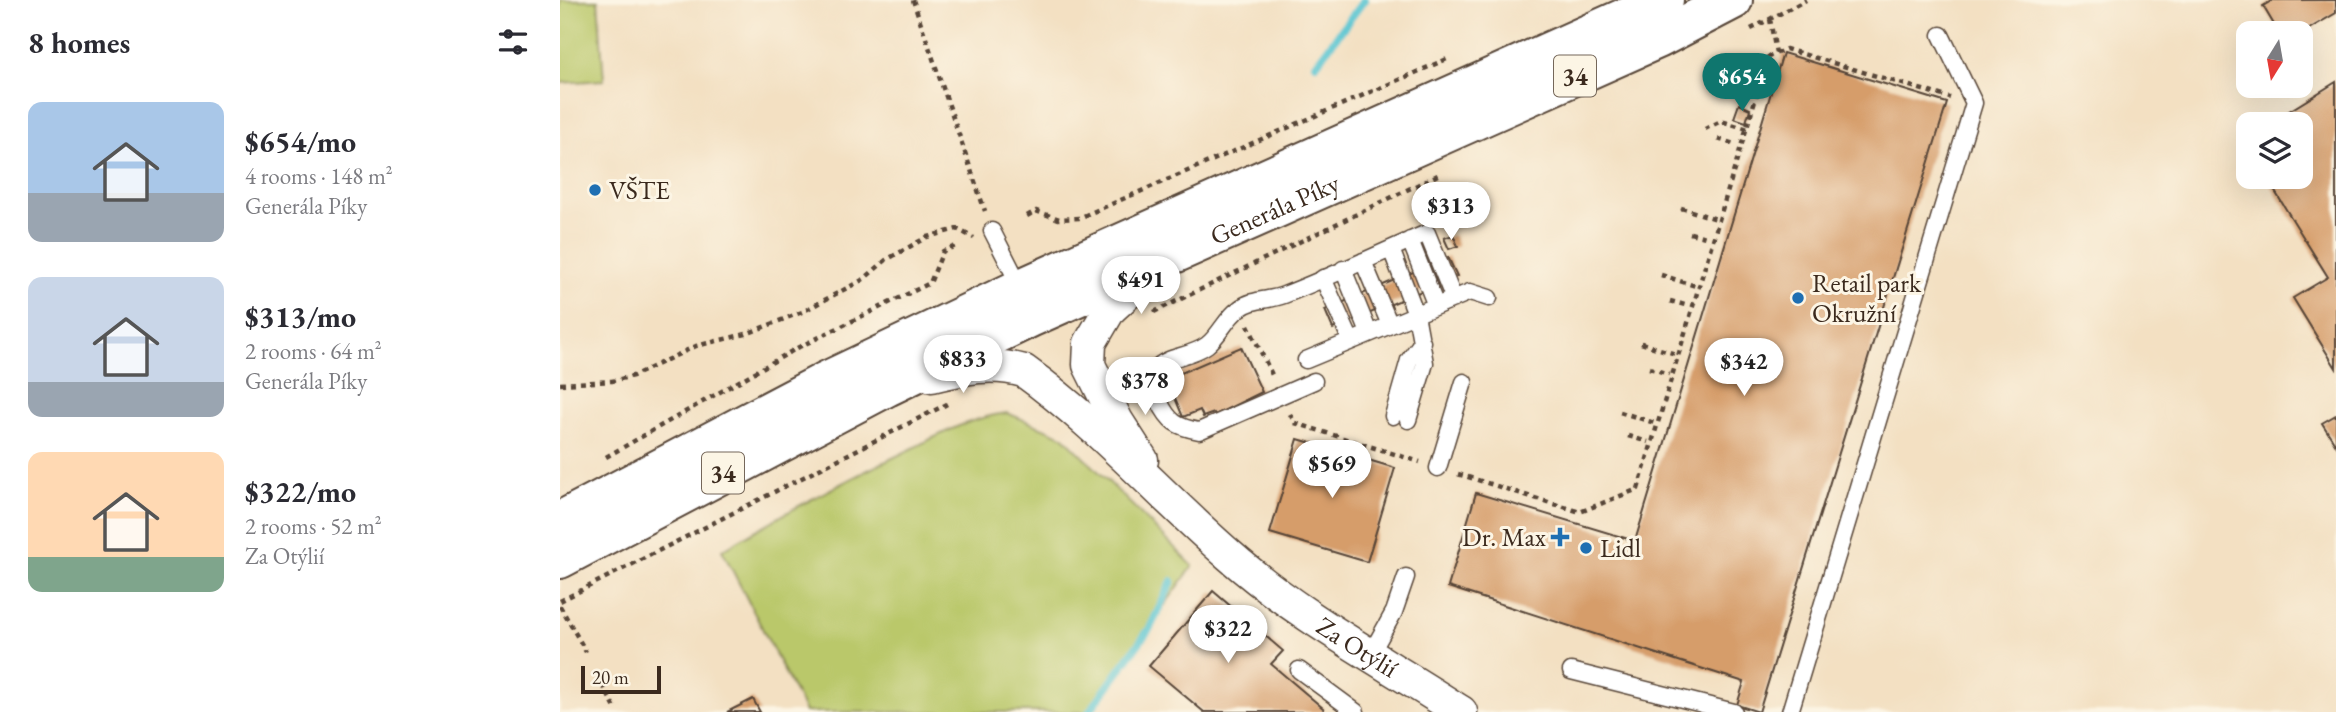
<!DOCTYPE html>
<meta charset="utf-8">
<style>
body{margin:0;font-family:"EB Garamond",serif;background:#f7f7f7;color:#2b2b33;height:100vh;display:flex;flex-direction:column;font-size:26px;white-space:nowrap}
*{box-sizing:border-box;margin:0}
p{font-size:23px;color:#7c7c81}
.icon{flex:none;width:38px;height:38px;fill:none;stroke:currentColor;stroke-width:2;stroke-linecap:round;stroke-linejoin:round}
.map{position:relative;flex:1;overflow:hidden}
.details{display:flex;flex-direction:column;background:#fff;width:560px}
.details>*{flex:none}
.needle{width:46px;rotate:191deg}
.buttons{position:absolute;left:1676px;top:21px;display:grid;gap:14px}
.buttons a{display:grid;place-items:center;width:77px;height:77px;border-radius:14px;background:#fff;box-shadow:0 7px 28px #0002;font-size:35px}
.scale{position:absolute;left:21px;bottom:18px;width:80px;box-sizing:border-box;padding-left:7px;border:4px solid #3b2a1e;border-top:0;font-size:19px;line-height:24px;white-space:nowrap;color:#3b2a1e;-webkit-text-stroke:5px #fcf5e5;paint-order:stroke}
.price{position:absolute;translate:-50% -60px;padding:0 16px;border-radius:24px;background:#fff;color:#222;font-size:23px;line-height:46px;filter:drop-shadow(0 2px 4px #0008)}
.price::after{content:'';position:absolute;left:50%;top:42px;width:21px;height:16px;margin-left:-10px;background:inherit;clip-path:polygon(0 0,100% 0,50% 100%)}
.price.active{background:#0f766e;color:#fff}
ul{padding:0;list-style:none}
li{display:flex;align-items:center;gap:21px;height:175px;padding:0 28px}
li span{display:grid;place-items:center;flex:none;width:196px;height:140px;border-radius:14px;color:#555}
li>.icon{margin-inline-start:auto}
span .icon{width:84px;height:84px;fill:#fffc;stroke-width:1}
li b{font-size:30px}
h2{display:flex;justify-content:space-between;align-items:center;height:84px;padding:0 28px;font-size:30px}
main{display:flex;flex:1;min-height:0}
.map>svg:first-child{display:block}
</style>
<main>
<section class="details">
<h2>8 homes<svg class="icon" aria-label="filters" viewBox="0 0 24 24"><path d="M4 7h16M4 17h16"/><circle cx="9" cy="7" r="2"/><circle cx="15" cy="17" r="2"/></svg></h2>
<ul>
<li><span style="background:linear-gradient(#a9c7e8 65%,#9aa5b1 0)"><svg class="icon" aria-label="home" viewBox="0 0 24 24"><path d="M3 11l9-7 9 7M6 9v11h12V9"/></svg></span><div><b>$654/mo</b><p>4 rooms · 148 m²</p><p>Generála Píky</p></div></li>
<li><span style="background:linear-gradient(#c9d6e8 75%,#9aa5b1 0)"><svg class="icon" aria-label="home" viewBox="0 0 24 24"><path d="M3 11l9-7 9 7M6 9v11h12V9"/></svg></span><div><b>$313/mo</b><p>2 rooms · 64 m²</p><p>Generála Píky</p></div></li>
<li><span style="background:linear-gradient(#ffd9b3 75%,#7fa58c 0)"><svg class="icon" aria-label="home" viewBox="0 0 24 24"><path d="M3 11l9-7 9 7M6 9v11h12V9"/></svg></span><div><b>$322/mo</b><p>2 rooms · 52 m²</p><p>Za Otýlií</p></div></li>
</ul>
</section>
<div class="map">
<svg width="1776" height="712" viewBox="0 0 1776 712">
<rect width="100%" height="100%" fill="#fcf5e5"/>
<filter id="ink" filterUnits="userSpaceOnUse"><feTurbulence type="fractalNoise" baseFrequency=".0143" numOctaves="2"/><feDisplacementMap in="SourceGraphic" scale="14" xChannelSelector="R" yChannelSelector="G"/><feConvolveMatrix kernelMatrix="1 2 1 2 8 2 1 2 1" color-interpolation-filters="sRGB"/></filter>
<filter id="wash" filterUnits="userSpaceOnUse"><feTurbulence type="fractalNoise" baseFrequency=".00686" numOctaves="4" result="noise"/><feDisplacementMap in="SourceGraphic" scale="28" xChannelSelector="R" yChannelSelector="G"/><feGaussianBlur stdDeviation="1.57" result="paint"/><feColorMatrix in="noise" values="0 0 0 0 0 0 0 0 0 0 0 0 0 0 0 0 0 1.4 0 .05"/><feComposite in="paint" operator="in"/></filter>
<g filter="url(#wash)">
<rect width="100%" height="100%" fill="#f3e0c2"/>
<path fill="#bac86b" stroke="#7a7944" stroke-width="2" d="M0,0h38l6,80 -44,3z
M447,413l56,23 130,130 -106,146h-282l-83,-162c60,-36 122,-69 185,-99 32,-16 64,-34 100,-38z"/>
<g fill="none" stroke-linecap="round" stroke-linejoin="round">
<path stroke="#59c5d1" stroke-width="8" d="M756,64l48,-64
M529,712l61,-84 22,-47"/>
</g>
<g id="blocks">
<path fill="#d69d6b" d="M1713,0h63v13l-34,20h-23l-16,-27z
M1223,53l164,50 -188,609 -22,-7 7,-23 -296,-95 28,-94 159,48z
M1776,82v286l-43,-70 35,-21 -62,-100h35v-53h-33z
M1179,104l11,5 -4,13 -12,-4z
M893,235l5,11 -9,3 -5,-11z
M888,257l9,19 -124,53 -8,-19z
M681,347l21,45 -47,23 -1,-2 -11,4 -3,-7 -17,7 -16,-38z
M1776,415v30l-14,-22z
M738,439l97,29 -28,94 -97,-29z
M653,591l70,60 -12,13 53,45 -2,3h-118l-55,-46z
M193,699l7,13h-33z"/>
</g>
</g>
<g filter="url(#ink)">
<use href="#blocks" fill-opacity="0" stroke="#574537" stroke-width="2"/>
<g fill="none" stroke-linecap="round" stroke-linejoin="round">
<defs>
<path id="lane" d="M432,231l29,57
M850,240l26,66
M831,249l25,65 9,49 -17,57
M803,261l27,64
M783,269l26,64
M763,278l28,63
M746,360l164,-68 19,6
M754,381l-115,50c-22,-4 -30,-9 -40,-30 -22,-49 24,-38 48,-56 13,-10 19,-27 32,-36 14,-11 30,-8 45,-14 49,-19 96,-42 143,-62l27,66
M833,416l16,-56 13,-18
M878,468l26,-86
M810,655l24,-43 12,-35
M739,670l57,42
M1011,671l163,41
M1230,712l184,-609 -33,-68"/>
<g id="street">
<path id="s1" d="M372,376c33,-8 59,-14 92,-5 74,53 136,124 205,184 70,62 154,106 232,157"/>
<path d="M582,460l-25,-39 -28,-56 1,-22 20,-34 43,-39"/>
</g>
<g id="highway">
<path d="M0,521l264,-139 197,-94 643,-288"/>
<path id="s2" d="M0,559l327,-172 143,-69 628,-279 75,-39"/>
</g>
</defs>
<use href="#lane" stroke="#574537" stroke-width="19"/>
<use href="#street" stroke="#574537" stroke-width="35"/>
<use href="#highway" stroke="#574537" stroke-width="42"/>
<path stroke="#574537" stroke-width="4.5" stroke-dasharray="5 5" stroke-linecap="butt" d="M353,0l72,211
M1210,19l6,34
M1191,29l55,-29
M1145,129l16,-8 27,8
M1158,139l19,6
M1121,208l39,12
M467,216l9,-5 23,8 20,-1 368,-159
M1130,233l19,5
M1101,275l38,12
M1110,301l19,5
M594,312l288,-139
M688,325l25,52
M1081,343l38,12
M1089,368l20,6
M0,384l52,-3 21,-5 63,-30 50,-12 56,-22 62,-33 22,-19 41,-23 30,-8 17,9
M1060,412l38,12
M730,414l5,9 125,39
M1068,436l20,6
M46,457l193,-110 131,-64 13,-32 13,-5
M898,474l122,38 58,-23 130,-432 18,-8 164,49
M0,601l387,-197
M0,606l26,46
M38,676l18,34"/>
<use href="#lane" stroke="#fff" stroke-width="16"/>
<use href="#street" stroke="#fff" stroke-width="32"/>
<use href="#highway" stroke="#fff" stroke-width="38"/>
</g>
</g>
<g fill="#1f6fb2" stroke="#fcf5e5" stroke-width="2.5">
<circle cx="35" cy="190" r="7"/>
<circle cx="1238" cy="298" r="7"/>
<path d="M996.5 526.5h7v7h7v7h-7v7h-7v-7h-7v-7h7z"/>
<circle cx="1026" cy="548" r="7"/>
</g>
<g text-anchor="middle" dominant-baseline="central" stroke-width="6" stroke-linejoin="round" paint-order="stroke">
<g fill="#fcf5e5" stroke="#75675a" stroke-width="2">
<rect x="994" y="55.5" width="42" height="41" rx="5"/>
<rect x="142" y="452.5" width="42" height="41" rx="5"/>
</g>
<g font-size="24" font-weight="bold" fill="#3b2a1e">
<text x="1015" y="76">34</text>
<text x="163" y="473">34</text>
</g>
<g font-size="26" fill="#3b2a1e" stroke="#fcf5e5" text-anchor="start">
<text x="49" y="190">VŠTE</text>
<text x="1252" y="283">Retail park<tspan x="1252" dy="30">Okružní</tspan></text>
<text x="986" y="537" text-anchor="end">Dr. Max</text>
<text x="1040" y="548">Lidl</text>
</g>
<g font-size="26" fill="#3b2a1e" stroke="#fcf5e5">
<text stroke="none"><textPath href="#s2" startOffset="796">Generála Píky</textPath></text>
<text stroke="none"><textPath href="#s1" startOffset="527">Za Otýlií</textPath></text>
</g>
</g>
</svg>
<div class="buttons">
<a><svg class="needle" viewBox="-14 -14 28 28"><path d="M0-13l5 13h-10z" fill="#e53935"/><path d="M0 13l5-13h-10z" fill="#7c7c81"/></svg></a>
<a><svg class="icon" aria-label="layers" viewBox="0 0 24 24"><path d="M12 4l9 5-9 5-9-5zM3 14l9 5 9-5"/></svg></a>
</div>
<div class="scale">20 m</div>
<b class="price active" style="left:1182px;top:113px">$654</b>
<b class="price" style="left:891px;top:242px">$313</b>
<b class="price" style="left:581px;top:316px">$491</b>
<b class="price" style="left:403px;top:395px">$833</b>
<b class="price" style="left:1184px;top:398px">$342</b>
<b class="price" style="left:585px;top:417px">$378</b>
<b class="price" style="left:772px;top:500px">$569</b>
<b class="price" style="left:668px;top:665px">$322</b>
</div>
</main>
